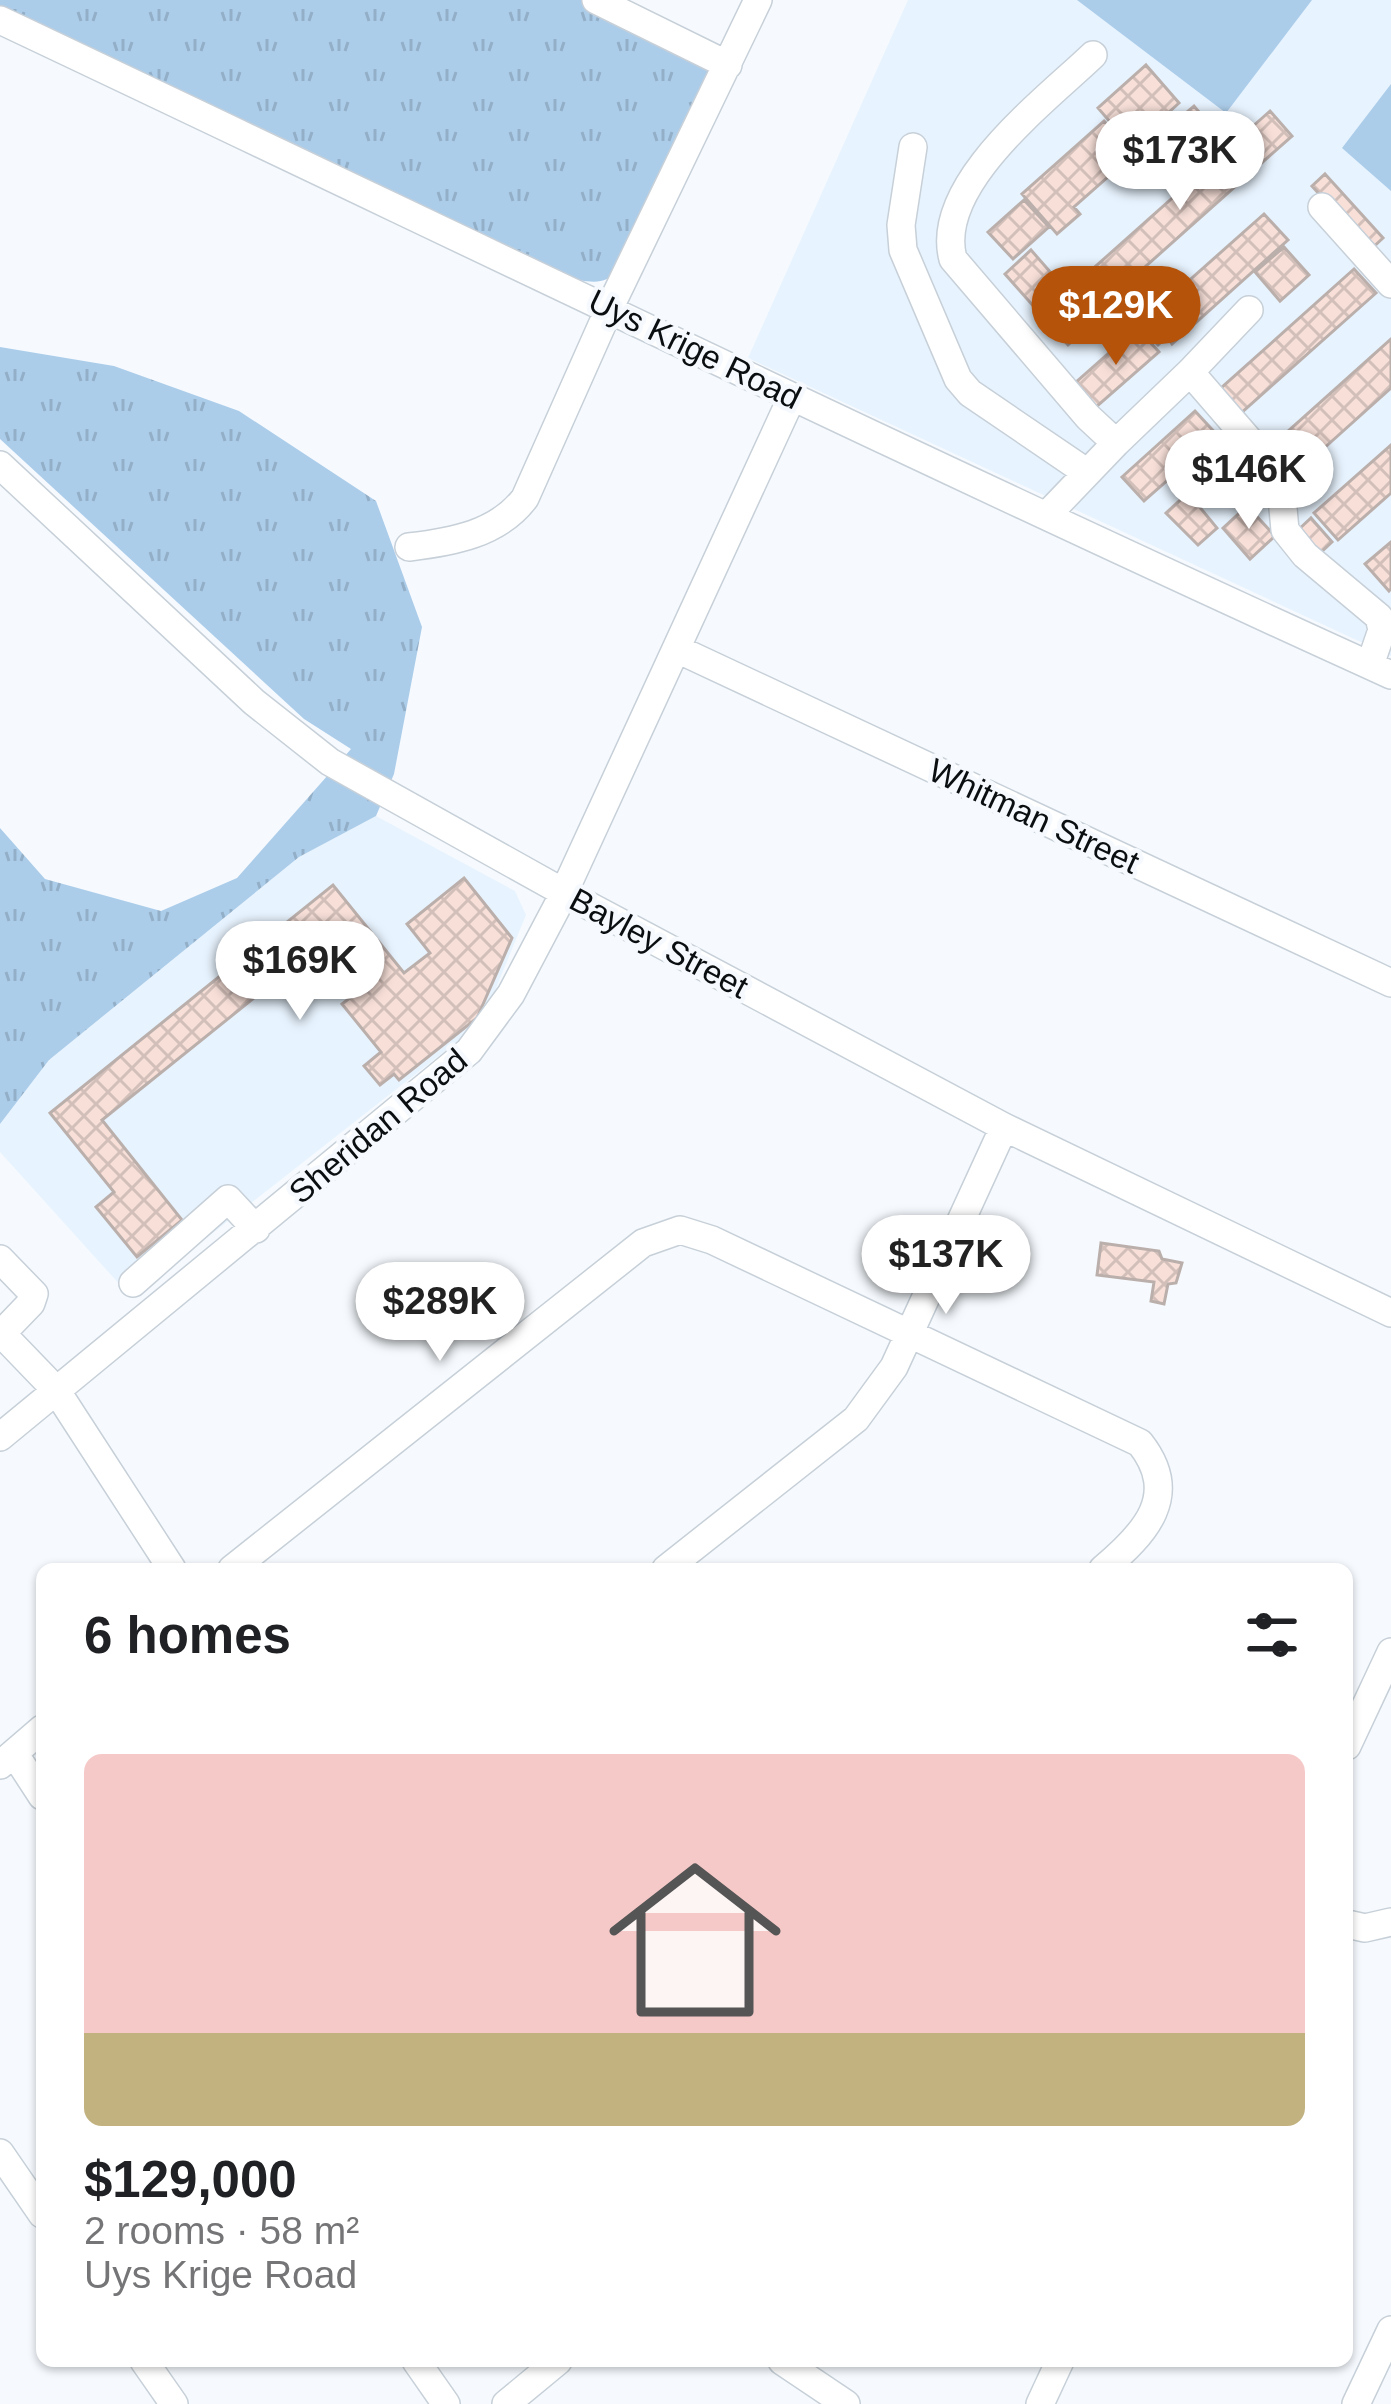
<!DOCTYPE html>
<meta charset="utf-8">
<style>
body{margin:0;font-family:Helvetica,sans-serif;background:#f6f6f6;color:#202124;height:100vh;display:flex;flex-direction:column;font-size:45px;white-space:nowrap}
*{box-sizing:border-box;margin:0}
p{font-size:39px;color:#757577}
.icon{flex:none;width:66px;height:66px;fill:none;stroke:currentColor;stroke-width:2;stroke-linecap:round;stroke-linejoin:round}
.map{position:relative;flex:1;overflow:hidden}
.side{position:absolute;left:36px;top:1563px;width:1317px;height:804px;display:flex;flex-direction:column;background:#fff;border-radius:18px;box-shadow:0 3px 9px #0004}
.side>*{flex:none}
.price{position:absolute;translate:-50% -102px;padding:0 27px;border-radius:42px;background:#fff;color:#222;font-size:39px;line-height:78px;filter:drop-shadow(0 3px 6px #0008)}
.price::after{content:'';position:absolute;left:50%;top:72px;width:36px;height:27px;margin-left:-18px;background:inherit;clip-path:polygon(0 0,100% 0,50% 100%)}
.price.on{background:#b45309;color:#fff}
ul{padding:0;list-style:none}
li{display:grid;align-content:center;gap:24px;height:636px;padding:0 48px}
li span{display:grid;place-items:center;height:372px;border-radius:18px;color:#555}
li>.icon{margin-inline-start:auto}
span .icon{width:216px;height:216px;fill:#fffc;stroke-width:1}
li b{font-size:51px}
h2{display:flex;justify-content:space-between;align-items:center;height:144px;padding:0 48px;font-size:51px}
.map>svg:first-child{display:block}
</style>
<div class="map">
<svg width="1391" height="2404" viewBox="0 0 1391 2404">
<defs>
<pattern id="grass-tufts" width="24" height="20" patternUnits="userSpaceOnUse" patternTransform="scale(3)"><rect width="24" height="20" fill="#accdea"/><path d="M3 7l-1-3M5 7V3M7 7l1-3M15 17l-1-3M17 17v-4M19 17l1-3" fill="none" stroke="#93afc8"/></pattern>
<pattern id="building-cross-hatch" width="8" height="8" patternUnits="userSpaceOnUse" patternTransform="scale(3)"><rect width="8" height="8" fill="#f8e0d9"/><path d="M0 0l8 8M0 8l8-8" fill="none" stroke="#d3bfb9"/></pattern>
</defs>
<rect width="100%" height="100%" fill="#f6fafe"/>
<path fill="#e7f3fe" d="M908,0h483v656l-643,-298z
M376,816l139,75 11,24 -44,107 -351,275 -131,-145v-28l49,-64 250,-203z"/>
<path fill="url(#grass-tufts)" d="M0,0h588l123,68 -91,202c-14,13 -23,13 -42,10l-578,-272z
M0,347l114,19 125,45 137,90 46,126 -28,147 -18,42 -77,41 -250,203 -49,64v-296l45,51 116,32 76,-33 114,-129 -47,-30 -304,-280z"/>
<path fill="#accdea" d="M1077,0h235l-86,113z
M1391,84v107l-49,-43z"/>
<path fill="url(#building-cross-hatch)" stroke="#bbafac" stroke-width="3" d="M1146,65l33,38 -13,12 7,9 21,-18 17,20 -54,47 -17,-19 16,-14 -8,-9 -17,15 -33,-38z
M1270,111l22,25 -201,179 -22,-25z
M1104,121l30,33 -60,53 6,7 -23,20 -35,-40z
M1325,174l58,64 -13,12 -58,-64z
M1024,200l25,27 -36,32 -25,-27z
M1264,214l24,26 -116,104 -5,-7 -9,8 -19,-20z
M1284,247l25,28 -29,26 -25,-29z
M1031,250l63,72 -26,23 -63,-71z
M1354,269l22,24 -135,120 -21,-24z
M1137,328l22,24 -64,56 -21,-24z
M1391,339v49l-98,88 -25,-27z
M1195,411l23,25 -74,65 -22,-24z
M1391,445v48l-53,47 -24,-27z
M1188,493l29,35 -19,17 -32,-32z
M1247,506l28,30 -25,23 -27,-31z
M1311,518l21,24 -14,13 -21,-24z
M1391,542v47l-2,2 -24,-27z
M464,878l48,60 -35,80 -78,62 -5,-6 -14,11 -16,-19 17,-14 -39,-48 17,-13 -25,-32 -31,26 -13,-16 -188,151 80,100 -45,37 -41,-50 18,-15 -64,-79 283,-228 71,88 26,-20 -23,-29z
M1101,1243l58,8 3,8 20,4 -6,20 -8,1 -4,20 -13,-3 3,-19 -57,-7z"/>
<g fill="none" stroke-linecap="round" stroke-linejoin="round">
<defs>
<path id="minor" d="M596,0l132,65
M0,20c463,219 924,443 1391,655
M1093,55c-48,46 -160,130 -140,204l135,158 28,26 74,-71 90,104 5,54 20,25 74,62 3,13 -12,35
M913,147l-12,78 2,25 55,129 12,14 116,79
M1322,207l69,77
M1190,372l59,-62
M0,465l254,237 76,60 233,130 441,235 387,186
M1047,515l69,-72
M409,547c43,-5 89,-13 116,-49l85,-191 148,-307
M677,649l714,334
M0,1259l34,35 -3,9 -29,30
M133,1283l95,-84 28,30
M0,1332l56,58 116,179
M0,1437l469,-386 42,-57 48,-91 233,-506
M232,1569l411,-326 37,-13 32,10 428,203c41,52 6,90 -37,126
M666,1569l190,-150 38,-52 110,-240
M1347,1746l44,-94
M14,1753l28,43
M0,1765l42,-36
M1347,1924l18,4 26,-6
M0,2153l42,61
M144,2361l30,43
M416,2361l30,43
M782,2361l64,43
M506,2404l52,-43
M1040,2404l20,-43
M1356,2404l35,-74"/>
</defs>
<use href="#minor" stroke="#c7d0d8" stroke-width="30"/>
<use href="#minor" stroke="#fff" stroke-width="27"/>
</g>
<g text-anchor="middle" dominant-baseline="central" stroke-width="9" stroke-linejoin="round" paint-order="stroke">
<g font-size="33" fill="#0b0e10" stroke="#f6fafe">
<text transform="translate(695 349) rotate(26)">Uys Krige Road</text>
<text transform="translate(1034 816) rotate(25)">Whitman Street</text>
<text transform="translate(659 943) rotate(28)">Bayley Street</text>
<text transform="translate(378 1126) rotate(-40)">Sheridan Road</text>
</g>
</g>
</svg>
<b class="price" style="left:1180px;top:213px">$173K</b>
<b class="price on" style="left:1116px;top:368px">$129K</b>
<b class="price" style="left:1249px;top:532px">$146K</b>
<b class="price" style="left:300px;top:1023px">$169K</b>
<b class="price" style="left:946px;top:1317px">$137K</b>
<b class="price" style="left:440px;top:1364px">$289K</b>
<section class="side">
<h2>6 homes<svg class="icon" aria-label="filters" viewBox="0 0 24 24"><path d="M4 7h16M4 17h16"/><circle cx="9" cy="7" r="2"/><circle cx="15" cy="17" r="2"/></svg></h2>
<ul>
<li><span style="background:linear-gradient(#f6c9c9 75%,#c2b280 0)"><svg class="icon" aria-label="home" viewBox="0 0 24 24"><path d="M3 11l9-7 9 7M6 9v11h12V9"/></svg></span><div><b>$129,000</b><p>2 rooms · 58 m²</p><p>Uys Krige Road</p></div></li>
</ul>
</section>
</div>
